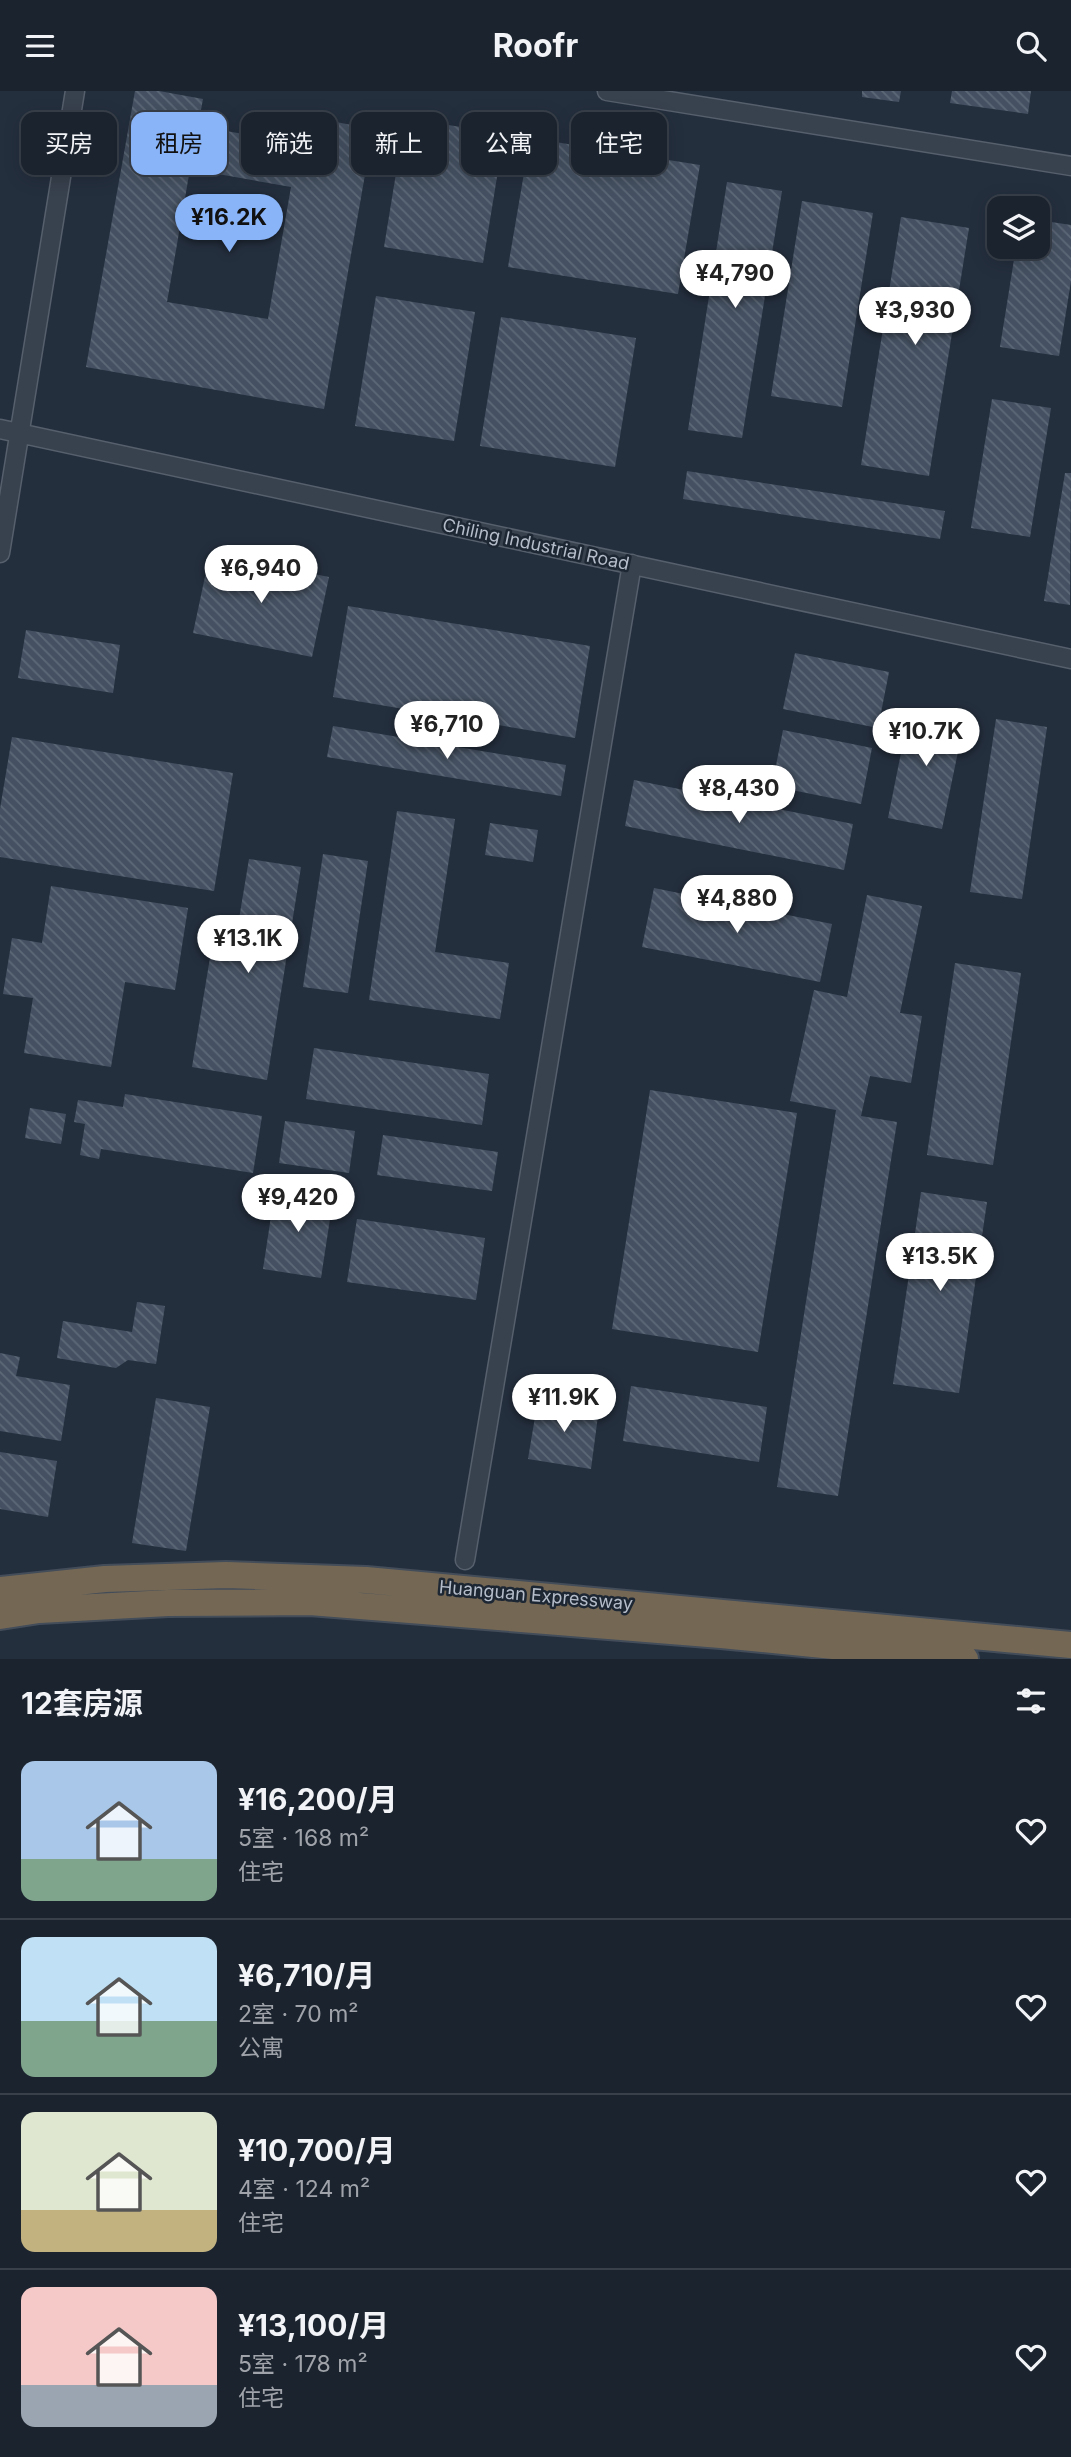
<!DOCTYPE html>
<html lang="zh">
<meta charset="utf-8">
<style>
body{margin:0;font-family:Inter,"Noto Sans SC",sans-serif;background:#282f3a;color:#f1f3f6;height:100vh;display:flex;flex-direction:column;font-size:26px;white-space:nowrap}
*{box-sizing:border-box;margin:0}
p{font-size:23px;color:#a0a4aa}
.icon{flex:none;width:38px;height:38px;fill:none;stroke:currentColor;stroke-width:2;stroke-linecap:round;stroke-linejoin:round}
.map{position:relative;height:1568px;overflow:hidden}
.side{display:flex;flex-direction:column;background:#1b232e;flex:1}
.side>*{flex:none}
.guide{position:absolute;left:21px;top:21px;width:700px;height:63px;display:flex;gap:14px}
.fabs{position:absolute;left:987px;top:105px;display:grid;gap:14px}
.fabs a{display:grid;place-items:center;width:63px;height:63px;border-radius:14px;background:#1b232e;box-shadow:0 4px 18px #0003,0 0 0 2px #39404a;font-size:35px}
.price{position:absolute;translate:-50% -60px;padding:0 16px;border-radius:24px;background:#fff;color:#222;font-size:23px;line-height:46px;filter:drop-shadow(0 2px 4px #0008)}
.price::after{content:'';position:absolute;left:50%;top:42px;width:21px;height:16px;margin-left:-10px;background:inherit;clip-path:polygon(0 0,100% 0,50% 100%)}
.price.on{background:#8ab4f8;color:#111}
ul{padding:0;list-style:none}
li{display:flex;align-items:center;gap:21px;height:175px;padding:0 21px}
li+li{border-top:2px solid #39404a}
li span{display:grid;place-items:center;flex:none;width:196px;height:140px;border-radius:14px;color:#555}
li>.icon{margin-inline-start:auto}
span .icon{width:84px;height:84px;fill:#fffc;stroke-width:1}
li b{font-size:30px}
h2{display:flex;justify-content:space-between;align-items:center;height:84px;padding:0 21px;font-size:30px}
.tag{padding:0 24px;border-radius:14px;background:#1b232e;box-shadow:0 4px 18px #0003,0 0 0 2px #39404a;font-size:24px;line-height:63px}
.tag.on{background:#8ab4f8;color:#111}
header{display:flex;justify-content:space-between;align-items:center;height:91px;padding:0 21px;background:#1b232e;font-size:32px;font-weight:700}
.map>svg:first-child{display:block}
</style>
<header><svg class="icon" aria-label="menu" viewBox="0 0 24 24"><path d="M4 6h16M4 12h16M4 18h16"/></svg>Roofr<svg class="icon" aria-label="search" viewBox="0 0 24 24"><circle cx="10" cy="10" r="6"/><path d="M15 15l6 6"/></svg></header>
<div class="map">
<svg width="1071" height="1568" viewBox="0 0 1071 1568">
<defs>
<pattern id="building-back-hatch" width="6" height="6" patternUnits="userSpaceOnUse" patternTransform="scale(1.75)"><rect width="6" height="6" fill="#455162"/><path d="M-1 5l2 2M0 0l6 6M5-1l2 2" fill="none" stroke="#5d6877"/></pattern>
</defs>
<rect width="100%" height="100%" fill="#242f3e"/>
<path fill="url(#building-back-hatch)" fill-rule="evenodd" d="M135,0h24l44,8 -5,27 101,18 5,-28 69,13 -49,280 -238,-42zM190,78l101,18 -23,132 -101,-17z
M862,0h39l-2,11 -37,-5z
M952,0h79l-3,23 -78,-11z
M405,27l99,16 -21,129 -99,-16z
M530,47l170,27 -22,129 -170,-27z
M727,91l55,9 -40,247 -54,-8z
M802,110l71,12 -31,194 -71,-11z
M901,126l68,11 -40,248 -68,-11z
M1038,129l33,5v56l-12,75 -59,-9 16,-100h22z
M376,205l99,16 -21,129 -99,-15z
M501,226l135,21 -21,129 -135,-21z
M992,308l59,9 -21,129 -59,-9z
M687,380l258,40 -5,28 -257,-40z
M1065,382h6l-1,132 -26,-4z
M210,462l119,24 -17,80 -119,-24z
M348,515l242,40 -15,92 -242,-41z
M26,539l94,15 -7,48 -95,-15z
M795,562l94,19 -11,56 -95,-19z
M910,617l55,10 -23,111 -54,-11z
M996,628l51,8 -25,172 -52,-7z
M333,635l233,39 -5,31 -234,-39z
M783,639l89,18 -11,56 -89,-18z
M12,646l221,36 -19,118 -214,-34v-48z
M634,689l219,44 -9,46 -219,-44z
M397,720l58,8 -20,133 74,11 -9,56 -131,-19z
M490,732l48,7 -5,32 -48,-7z
M323,763l45,7 -20,132 -45,-6z
M249,768l52,8 -34,213 -75,-13 25,-152 22,4z
M51,795l137,22 -13,82 -50,-8 -14,85 -87,-14 9,-55 -30,-4 9,-56 30,5z
M654,797l178,36 -12,58 -178,-35z
M867,804l55,11 -22,107 22,3 -11,67 -41,-7 -9,40 36,6 -59,374 -61,-9 59,-377 -46,-9 24,-111 33,7z
M955,872l66,10 -28,192 -66,-10z
M314,957l175,26 -7,51 -176,-26z
M650,999l147,23 -39,239 -146,-23z
M125,1003l137,22 -9,57 -152,-24 -2,10 -19,-4 5,-31 -11,-2 4,-22 45,7z
M30,1017l36,6 -5,30 -36,-6z
M285,1030l70,10 -6,42 -70,-10z
M383,1044l115,17 -6,39 -115,-16z
M275,1099l58,9 -12,79 -58,-9z
M921,1101l66,10 -28,191 -66,-9z
M357,1128l128,19 -9,62 -129,-18z
M137,1211l28,4 -9,58 -28,-4 -12,8 -59,-10 6,-37 69,11z
M0,1262l20,4 -4,19 54,9 -9,56 -61,-10z
M631,1295l136,21 -8,55 -136,-21z
M156,1307l54,9 -24,144 -54,-8z
M538,1308l61,9 -8,61 -63,-10z
M0,1361l57,9 -9,56 -48,-8z"/>
<g fill="none" stroke-linecap="round" stroke-linejoin="round">
<defs>
<path id="minor" d="M607,0l464,75
M0,338l1071,230
M0,462l75,-462
M465,1469l167,-996"/>
<path id="highway" d="M0,1499l105,-11 121,-4 140,5 705,65
M0,1525l39,-6 129,-7 142,-1 411,33 244,24"/>
</defs>
<use href="#minor" stroke="#565f6c" stroke-width="21"/>
<use href="#highway" stroke="#434c59" stroke-width="30"/>
<use href="#minor" stroke="#38414e" stroke-width="18"/>
<use href="#highway" stroke="#746855" stroke-width="26"/>
</g>
<g text-anchor="middle" dominant-baseline="central" stroke-width="5" stroke-linejoin="round" paint-order="stroke">
<g font-size="18" fill="#b4bcc9" stroke="#1d2633">
<text transform="translate(536 453) rotate(12)">Chiling Industrial Road</text>
<text transform="translate(536 1504) rotate(5)">Huanguan Expressway</text>
</g>
</g>
</svg>
<div class="fabs">
<a><svg class="icon" aria-label="layers" viewBox="0 0 24 24"><path d="M12 4l9 5-9 5-9-5zM3 14l9 5 9-5"/></svg></a>
</div>
<b class="price on" style="left:229px;top:163px">¥16.2K</b>
<b class="price" style="left:735px;top:219px">¥4,790</b>
<b class="price" style="left:915px;top:256px">¥3,930</b>
<b class="price" style="left:261px;top:514px">¥6,940</b>
<b class="price" style="left:447px;top:670px">¥6,710</b>
<b class="price" style="left:926px;top:677px">¥10.7K</b>
<b class="price" style="left:739px;top:734px">¥8,430</b>
<b class="price" style="left:737px;top:844px">¥4,880</b>
<b class="price" style="left:248px;top:884px">¥13.1K</b>
<b class="price" style="left:298px;top:1143px">¥9,420</b>
<b class="price" style="left:940px;top:1202px">¥13.5K</b>
<b class="price" style="left:564px;top:1343px">¥11.9K</b>
<div class="guide">
<a class="tag">买房</a>
<a class="tag on">租房</a>
<a class="tag">筛选</a>
<a class="tag">新上</a>
<a class="tag">公寓</a>
<a class="tag">住宅</a>
</div>
</div>
<section class="side">
<h2>12套房源<svg class="icon" aria-label="filters" viewBox="0 0 24 24"><path d="M4 7h16M4 17h16"/><circle cx="9" cy="7" r="2"/><circle cx="15" cy="17" r="2"/></svg></h2>
<ul>
<li><span style="background:linear-gradient(#a9c7e8 70%,#7fa58c 0)"><svg class="icon" aria-label="home" viewBox="0 0 24 24"><path d="M3 11l9-7 9 7M6 9v11h12V9"/></svg></span><div><b>¥16,200/月</b><p>5室 · 168 m²</p><p>住宅</p></div><svg class="icon" aria-label="heart" viewBox="0 0 24 24"><path d="M12 20l-8-8c-3-5 5-10 8-4 3-6 11-1 8 4z"/></svg></li>
<li><span style="background:linear-gradient(#bfe0f5 60%,#7fa58c 0)"><svg class="icon" aria-label="home" viewBox="0 0 24 24"><path d="M3 11l9-7 9 7M6 9v11h12V9"/></svg></span><div><b>¥6,710/月</b><p>2室 · 70 m²</p><p>公寓</p></div><svg class="icon" aria-label="heart" viewBox="0 0 24 24"><path d="M12 20l-8-8c-3-5 5-10 8-4 3-6 11-1 8 4z"/></svg></li>
<li><span style="background:linear-gradient(#dfe7d0 70%,#c2b280 0)"><svg class="icon" aria-label="home" viewBox="0 0 24 24"><path d="M3 11l9-7 9 7M6 9v11h12V9"/></svg></span><div><b>¥10,700/月</b><p>4室 · 124 m²</p><p>住宅</p></div><svg class="icon" aria-label="heart" viewBox="0 0 24 24"><path d="M12 20l-8-8c-3-5 5-10 8-4 3-6 11-1 8 4z"/></svg></li>
<li><span style="background:linear-gradient(#f6c9c9 70%,#9aa5b1 0)"><svg class="icon" aria-label="home" viewBox="0 0 24 24"><path d="M3 11l9-7 9 7M6 9v11h12V9"/></svg></span><div><b>¥13,100/月</b><p>5室 · 178 m²</p><p>住宅</p></div><svg class="icon" aria-label="heart" viewBox="0 0 24 24"><path d="M12 20l-8-8c-3-5 5-10 8-4 3-6 11-1 8 4z"/></svg></li>
</ul>
</section>
